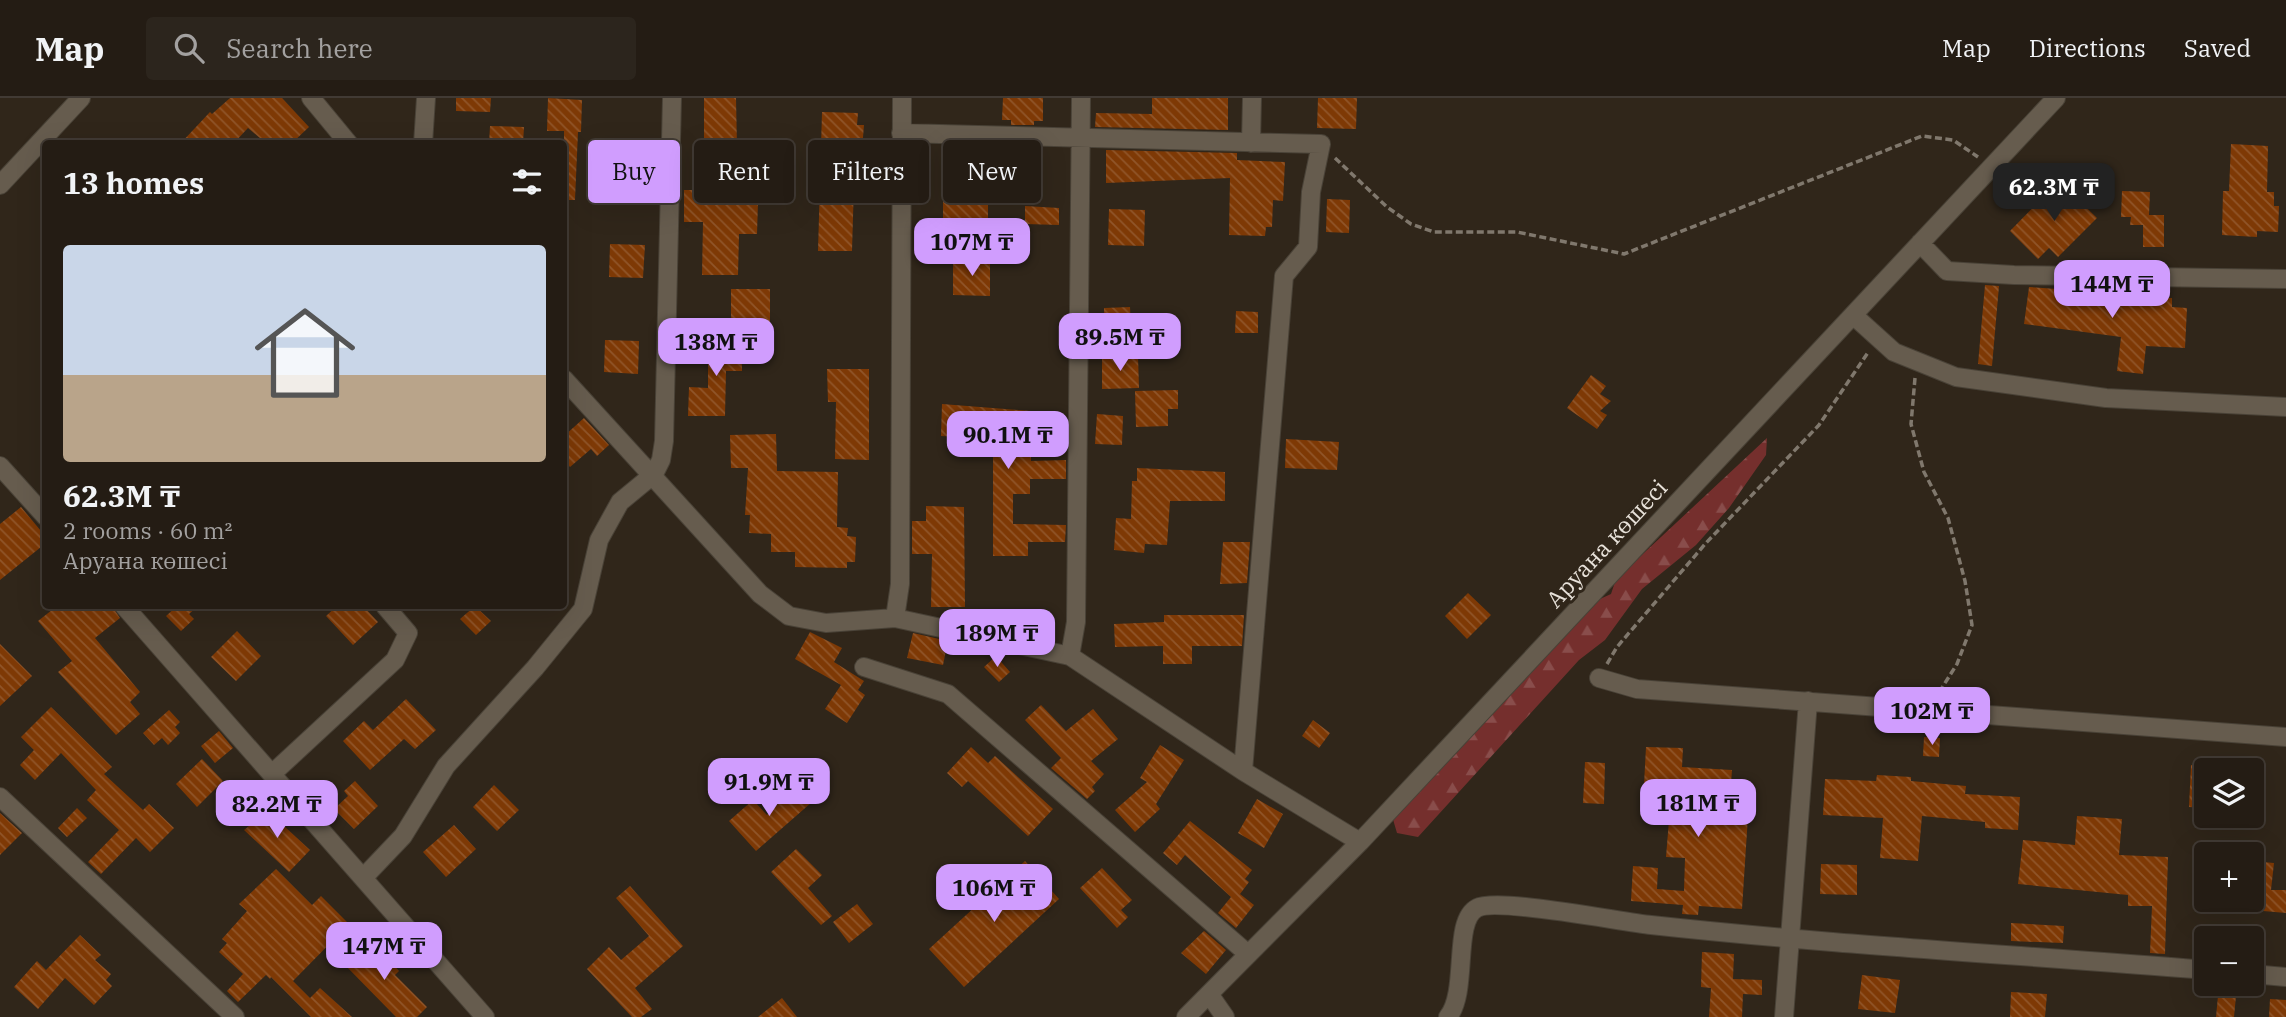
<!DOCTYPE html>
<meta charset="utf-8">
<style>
body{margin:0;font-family:"IBM Plex Serif",serif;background:#2c251d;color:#f1f3f6;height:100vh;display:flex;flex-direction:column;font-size:26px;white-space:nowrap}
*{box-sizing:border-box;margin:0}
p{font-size:23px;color:#a3a1a0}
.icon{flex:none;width:38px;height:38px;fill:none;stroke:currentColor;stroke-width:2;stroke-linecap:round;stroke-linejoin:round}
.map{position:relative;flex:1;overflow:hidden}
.panel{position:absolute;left:42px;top:42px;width:525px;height:469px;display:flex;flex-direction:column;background:#241c14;border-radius:7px;box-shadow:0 7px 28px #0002,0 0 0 2px #413a34}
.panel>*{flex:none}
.hud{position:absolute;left:588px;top:42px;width:665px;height:63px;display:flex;gap:14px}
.tools{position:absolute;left:2194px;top:660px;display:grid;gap:14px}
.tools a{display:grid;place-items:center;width:70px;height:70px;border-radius:7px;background:#241c14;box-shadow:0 7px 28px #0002,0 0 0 2px #413a34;font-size:35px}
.price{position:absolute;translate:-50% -60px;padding:0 16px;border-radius:14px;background:#d09dfe;color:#111;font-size:23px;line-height:46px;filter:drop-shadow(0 2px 4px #0008)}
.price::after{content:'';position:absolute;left:50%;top:42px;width:21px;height:16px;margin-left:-10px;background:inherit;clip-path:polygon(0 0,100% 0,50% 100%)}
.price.selected{background:#222;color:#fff}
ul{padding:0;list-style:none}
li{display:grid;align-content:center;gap:14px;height:371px;padding:0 21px}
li+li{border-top:2px solid #413a34}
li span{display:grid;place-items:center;height:217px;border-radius:7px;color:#555}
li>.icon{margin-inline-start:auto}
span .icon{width:126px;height:126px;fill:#fffc;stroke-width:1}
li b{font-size:30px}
h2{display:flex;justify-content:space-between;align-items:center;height:84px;padding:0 21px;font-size:30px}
.pill{padding:0 24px;border-radius:7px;background:#241c14;box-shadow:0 7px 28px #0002,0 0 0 2px #413a34;font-size:24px;line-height:63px}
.pill.selected{background:#d09dfe;color:#111}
header{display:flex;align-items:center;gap:42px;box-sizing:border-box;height:98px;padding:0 35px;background:#241c14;border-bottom:2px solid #413a34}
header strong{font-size:33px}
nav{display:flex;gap:38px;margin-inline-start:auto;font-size:24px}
.search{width:490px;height:63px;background:#2c251d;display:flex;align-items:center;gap:18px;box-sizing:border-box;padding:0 24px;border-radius:7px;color:#a3a1a0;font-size:26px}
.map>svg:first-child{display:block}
</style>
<header>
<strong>Map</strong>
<div class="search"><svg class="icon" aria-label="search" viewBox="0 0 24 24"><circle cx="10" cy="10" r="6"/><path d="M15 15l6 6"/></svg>Search here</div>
<nav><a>Map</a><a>Directions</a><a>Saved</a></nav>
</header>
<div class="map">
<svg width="2286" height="919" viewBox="0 0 2286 919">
<defs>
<pattern id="forest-firs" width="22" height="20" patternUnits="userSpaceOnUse" patternTransform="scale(1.75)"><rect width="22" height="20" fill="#752f2d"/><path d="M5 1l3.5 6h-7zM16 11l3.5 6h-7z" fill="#894d4b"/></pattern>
<pattern id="building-back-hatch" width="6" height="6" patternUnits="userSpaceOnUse" patternTransform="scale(1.75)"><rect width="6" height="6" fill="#7e3905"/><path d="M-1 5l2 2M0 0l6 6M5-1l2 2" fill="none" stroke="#905529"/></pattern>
</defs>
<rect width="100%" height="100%" fill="#30261a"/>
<path fill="url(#forest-firs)" d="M1767,340l-1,17 -37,53 -33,37 -54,44 -37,51 -26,20 -161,177 -21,-4 -5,-17 208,-217 11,-5 5,-15z"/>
<path fill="url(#building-back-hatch)" d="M230,0h52l27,29 -18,17h-24l-19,-16 -15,16h-53l30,-32 2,2z
M456,0h35l-1,14 -34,-1z
M548,0l34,2 -1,32h-3l-3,68h-11v-69h-17z
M704,0h32l1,49h5l-1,25 -20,-1v30l37,1 -1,32h-18l-1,41h-36l1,-53h-19v-32h23l2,-51h-5z
M1003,0h40v23h-9v4h-23v-5h-9z
M1152,0h76v32l-133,-3 1,-14 56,1z
M1318,0h39l-1,31 -39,-1z
M822,14l36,1 -1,12h7l-2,25h-7l-3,101h-34z
M490,28l34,1 -1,17h-34z
M610,45l44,2 -1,31 -44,-2z
M2231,46l37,2 -1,46h7v14h5l-1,26 -21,-1v6l-35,-2 1,-44h6z
M1011,49l23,1 -1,35h-31l1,-26h8z
M1106,52l131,3v7l48,2 -2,39 -10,-1 -1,27h-6l-1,9 -36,-1 1,-57 -124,5z
M2059,83l38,37 -39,39 -9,-9 -11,11 -28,-28z
M2122,93l28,1 -1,23h15v32h-21v-22h-13l1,-8h-10z
M1327,101l23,1 -1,33 -23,-1z
M943,103h45v31h-45z
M1025,108l34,2v17l-34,-1z
M1109,111l36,1 -1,36 -36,-1z
M610,146l35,1 -2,33 -34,-1z
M953,162h37v36l-37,-1z
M1985,187l14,1 -7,80 -14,-2z
M2029,189l99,7v-6h14v9l30,1v9l15,1 -2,40 -39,-2 -3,28 -26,-3 4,-34 -97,-13z
M731,191h39v33h-39z
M1130,209l1,18 -27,1v-18z
M1236,213l22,1v21h-23z
M708,240h34v33h-16l-1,45h-37l1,-29 19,1z
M605,242l34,1 -1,33 -34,-2z
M1138,258l1,32 -37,1v-32z
M827,271h42v91l-34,-1 1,-57h-8z
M1591,277l15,11 -6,8 11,7 -11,10 7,4 -10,14 -30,-21z
M1178,292v19h-10v17l-32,1 -1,-36z
M942,306l89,7v50l35,-1v19h-36v15h-17v30l53,1 -1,17h-37v14h-35v-117l-52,-3z
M1097,316l26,2 -1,29 -27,-1z
M584,320l25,27 -12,11 -6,-7 -21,18 -6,-8v-23z
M776,336l1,37 61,1 -1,55 11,1 -1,8 9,1 -1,25h-8v6l-52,-1v-15h-24v-18l-22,-1 1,-18h-5l3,-47h-17l-1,-33z
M1286,341l53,3 -2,28 -52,-2z
M1137,370l88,4v29h-55l-3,44 -22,-1 -1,9 -30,-3 2,-32 15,1 1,-38h5z
M926,408l38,1 1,100h-34l1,-53h-20v-33h14z
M21,409l25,30v6l-46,37v-56z
M1223,444h27l-3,41 -27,1z
M1468,495l23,22 -24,24 -22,-23z
M57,508h55l8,12 -25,20 45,54 -10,10 10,12 -24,21 -58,-63 14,-11 -34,-40z
M177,508h21l-9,8 5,5 -13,12 -15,-15z
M337,508h26l15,16 -25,23 -27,-29z
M475,508l16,15 -15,14 -16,-16z
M1164,517h80l-2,31h-50v18h-29v-18l-48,1 -1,-23 50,-2z
M237,533l24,25 -25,25 -25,-24z
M810,534l32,16 -8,14 30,19 -6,9 7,5 -18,28 -22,-14 16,-24 -46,-26z
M913,535l35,8 -5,24 -36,-7z
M0,546l32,32 -32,30z
M996,558l14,16 -11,10 -15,-15z
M406,601l30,31 -21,19 -11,-10 -34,31 -27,-29 21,-20 9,9z
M1041,607l25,26 27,-22 25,30 -27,22 13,13 -12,13 3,4 -8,8 -36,-31 10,-10 -36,-38z
M51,609l61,60 -8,7 39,36 6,-6 25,24 -24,24 -14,-14 -35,36 -13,-12 31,-32 -32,-30 9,-10 -35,-37 -26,27 -15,-15 14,-15 -13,-13z
M169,612l11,12 -5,5 5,6 -12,12 -6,-7 -8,7 -11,-12z
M1313,622l17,13 -11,15 -17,-12z
M219,633l14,17 -18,15 -14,-17z
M1924,639l16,1 -1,19 -16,-1z
M1160,647l24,15 -28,44 4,5 -25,23 -20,-22 32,-28 -7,-4z
M971,649l17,16 7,-7 58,53 -25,27 -60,-55 -6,6 -15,-14z
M1646,649l37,1 -1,19 50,3 -3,44 19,2 -6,93 -43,-3 -1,9 -16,-1 1,-9 -52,-4 2,-35 25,2 -1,21 27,2 1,-33 -19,-1 3,-37 24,2 3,-35 -52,-2z
M202,661l21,22 -26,26 -21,-23z
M1585,664l20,1 -1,41 -21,-1z
M2191,667l16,1v42l-18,-1z
M1877,677l34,2v4l55,5 -1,8 55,3 -2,33 -33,-2v-6l-63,-6 -4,45 -38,-3 3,-40 -60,-3 2,-36 51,2z
M355,683l23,25 -24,23 -20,-20 14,-13 -4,-5z
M494,687l25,25 -22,21 -24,-24z
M796,688l16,16 -56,49 -27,-30 24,-21 14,15z
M1257,701l26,15 -19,34 -26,-15z
M77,710l10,10 -20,19 -9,-9z
M271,710l12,17 27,25 -21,22 -45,-42z
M0,715l22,20 -22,22z
M2077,718l45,3 -3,36 49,2 -3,97 -15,-1 2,-47h-24v-11l-110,-11 5,-44 52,5z
M1190,723l62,49 -7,9 4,3 -9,12 14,11 -18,23 -18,-15 13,-16 -46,-42 -8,10 -14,-12z
M454,727l22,24 -30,28 -23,-25z
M796,751l26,26 -14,13 24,28 -11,9 -50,-53z
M1025,763l34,38 -95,88 -35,-38z
M2252,763l22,2 -3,27h15v23l-34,-3z
M1821,766l36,1v30l-37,-1z
M1102,770l30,32 -11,10 7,7 -11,11 -37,-40z
M276,771l36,36 9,-9 28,28 -56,57 17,17 10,-10 32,29h-41l-40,-40 -1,2 -4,-4 -28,27 -11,-11 16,-17 -24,-22 8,-9 -5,-4 25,-28 -8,-7z
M630,788l53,60 -48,42 17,21 -11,8h-9l-45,-48 22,-22 12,13 28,-24 -33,-38z
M857,806l16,20 -24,19 -16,-21z
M2011,825l53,3 -1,17 -52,-2z
M1204,833l22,19 -20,24 -25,-21z
M80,837l21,20 -6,5 16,14 -5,6 6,6 -18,19 -29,-27 -27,31 -24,-22 23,-26 9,9z
M369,842l30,31 -4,4 32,32 -10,10h-21l-52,-53z
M1702,854l32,2 -1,25 29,1v15l-19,-1 -1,23h-33l2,-29 -10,-1z
M1862,877l38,5 -5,33 -37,-4z
M2219,887l18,1 -3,31h-18z
M2011,894l36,2 -2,23h-35z
M782,900l15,19h-39z
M2270,901l16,1v17h-17z"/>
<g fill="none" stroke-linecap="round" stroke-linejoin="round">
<defs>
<path id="minor" d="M311,0l38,46
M902,0l-2,486 -5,34 175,38 173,115 117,71
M901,35l420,11 -10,48 -3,55 -24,29 -41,495
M1251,45l1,-45
M423,46l3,-46
M0,87l81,-87
M1920,145l27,28 67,4 272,4
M1853,217l41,37 62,25 150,21 180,9
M564,281l196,215 29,22 37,7 69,-5
M0,368l46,51
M124,508l361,411
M1070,558l6,-34 5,-524
M864,569l84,27 300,260
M1599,580l38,11 649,48
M273,675l122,-113 13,-27 -23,-27
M0,699l235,220
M363,780l40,-42 43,-70 89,-98 48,-59 16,-69 21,-38 34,-28 7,-14 3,-19 8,-343
M2252,876l34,3
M1209,896l16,23
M1186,919l174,-175 696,-744
M1448,919c21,-26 4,-96 29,-109 20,-11 144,14 174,17 184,20 371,30 556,45
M1784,919l24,-316"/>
</defs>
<use href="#minor" stroke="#494237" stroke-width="20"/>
<path stroke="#80786d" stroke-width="3.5" stroke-dasharray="7 3.5" stroke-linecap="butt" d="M1335,60l52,49 24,17 23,8h83l107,22 298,-118 31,4 25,17
M1915,280l-4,46 13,48 24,46 17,63 7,44 -15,39 -19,30
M1607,566l10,-17 89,-104 113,-118 50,-74"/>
<use href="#minor" stroke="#665c4e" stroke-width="18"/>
</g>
<g text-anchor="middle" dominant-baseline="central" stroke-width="6" stroke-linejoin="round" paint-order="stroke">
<g font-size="23" fill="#e8e2da" stroke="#30261a">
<text transform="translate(1606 445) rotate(-47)">Аруана көшесі</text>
</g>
</g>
</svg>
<div class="tools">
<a><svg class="icon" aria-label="layers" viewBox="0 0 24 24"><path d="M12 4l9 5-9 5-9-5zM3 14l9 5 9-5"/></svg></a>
<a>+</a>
<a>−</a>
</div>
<b class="price selected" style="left:2054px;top:125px">62.3M ₸</b>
<b class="price" style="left:972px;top:180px">107M ₸</b>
<b class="price" style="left:2112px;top:222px">144M ₸</b>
<b class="price" style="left:1120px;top:275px">89.5M ₸</b>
<b class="price" style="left:716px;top:280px">138M ₸</b>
<b class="price" style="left:1008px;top:373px">90.1M ₸</b>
<b class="price" style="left:997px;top:571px">189M ₸</b>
<b class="price" style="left:1932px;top:649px">102M ₸</b>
<b class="price" style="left:769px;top:720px">91.9M ₸</b>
<b class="price" style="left:1698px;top:741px">181M ₸</b>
<b class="price" style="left:277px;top:742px">82.2M ₸</b>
<b class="price" style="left:994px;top:826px">106M ₸</b>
<b class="price" style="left:384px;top:884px">147M ₸</b>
<div class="hud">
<a class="pill selected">Buy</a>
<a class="pill">Rent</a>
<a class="pill">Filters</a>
<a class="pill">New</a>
</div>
<section class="panel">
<h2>13 homes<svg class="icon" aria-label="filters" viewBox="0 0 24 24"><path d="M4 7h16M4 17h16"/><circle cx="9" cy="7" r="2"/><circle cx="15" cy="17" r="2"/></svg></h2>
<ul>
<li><span style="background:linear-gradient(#c9d6e8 60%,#b9a48a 0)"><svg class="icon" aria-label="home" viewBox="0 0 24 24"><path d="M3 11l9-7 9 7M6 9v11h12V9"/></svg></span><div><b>62.3M ₸</b><p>2 rooms · 60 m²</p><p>Аруана көшесі</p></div></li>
</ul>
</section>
</div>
